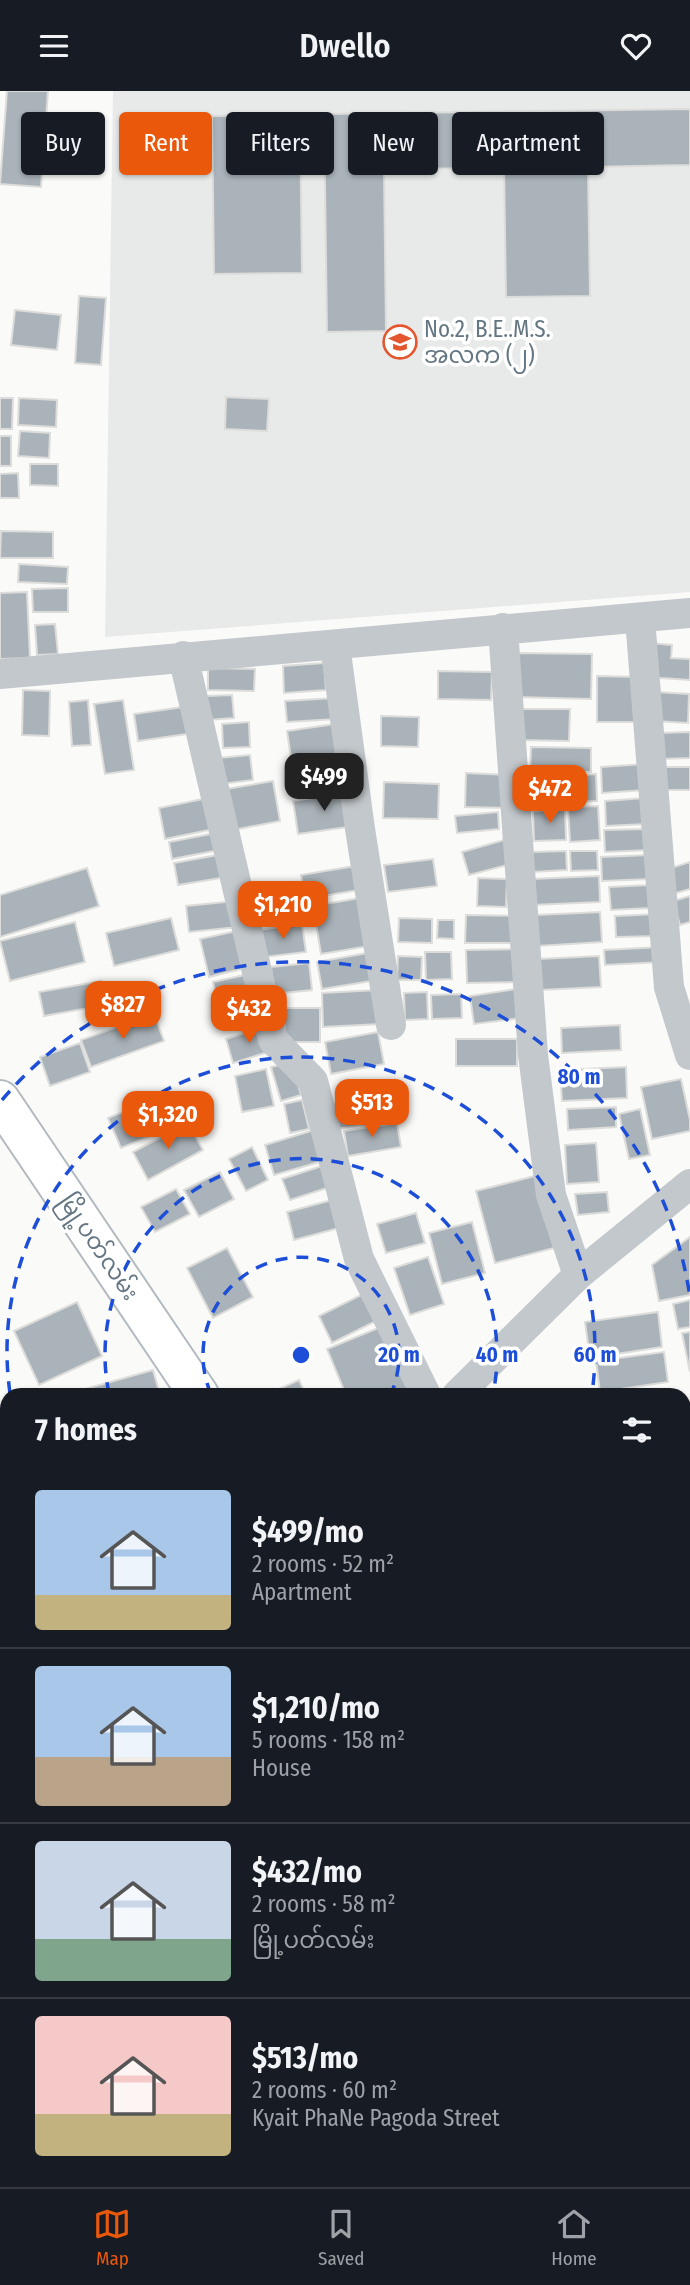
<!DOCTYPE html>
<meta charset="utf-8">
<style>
body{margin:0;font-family:"Fira Sans Condensed","Noto Sans Myanmar",sans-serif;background:#20242c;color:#f1f3f6;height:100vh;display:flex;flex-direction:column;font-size:26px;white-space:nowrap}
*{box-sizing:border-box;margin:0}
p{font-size:23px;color:#9ea1a6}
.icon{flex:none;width:38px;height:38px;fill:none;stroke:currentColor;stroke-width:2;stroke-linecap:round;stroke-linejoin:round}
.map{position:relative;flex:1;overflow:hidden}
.drawer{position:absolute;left:0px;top:1297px;width:691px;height:800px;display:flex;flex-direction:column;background:#171b24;border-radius:21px 21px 0 0;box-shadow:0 2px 5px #0004}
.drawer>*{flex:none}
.top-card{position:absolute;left:21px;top:21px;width:649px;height:63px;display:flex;gap:14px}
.price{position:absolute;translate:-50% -60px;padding:0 16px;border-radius:14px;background:#ea580c;color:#fff;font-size:23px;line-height:46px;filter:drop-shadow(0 2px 4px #0008)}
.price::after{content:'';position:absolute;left:50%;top:42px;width:21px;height:16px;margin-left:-10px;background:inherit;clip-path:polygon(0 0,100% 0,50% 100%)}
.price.selected{background:#222;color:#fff}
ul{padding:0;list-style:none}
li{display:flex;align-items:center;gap:21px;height:175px;padding:0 35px}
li+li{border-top:2px solid #363941}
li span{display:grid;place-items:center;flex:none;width:196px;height:140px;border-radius:7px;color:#555}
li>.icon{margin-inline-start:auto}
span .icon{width:84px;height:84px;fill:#fffc;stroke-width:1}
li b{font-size:30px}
h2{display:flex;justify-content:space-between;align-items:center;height:84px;padding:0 35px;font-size:30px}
.pill{padding:0 24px;border-radius:7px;background:#171b24;box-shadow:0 2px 5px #0004;font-size:24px;line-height:63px}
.pill.selected{background:#ea580c;color:#fff}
header{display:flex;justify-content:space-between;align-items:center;height:91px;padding:0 35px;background:#171b24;font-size:32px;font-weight:600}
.dock{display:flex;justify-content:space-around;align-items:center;height:98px;border-top:2px solid #363941;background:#171b24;font-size:19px;color:#9ea1a6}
.dock a{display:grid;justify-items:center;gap:4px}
.dock .selected{color:#ea580c}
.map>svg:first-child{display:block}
</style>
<header><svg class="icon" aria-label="menu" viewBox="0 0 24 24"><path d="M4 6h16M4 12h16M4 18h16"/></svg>Dwello<svg class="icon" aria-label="heart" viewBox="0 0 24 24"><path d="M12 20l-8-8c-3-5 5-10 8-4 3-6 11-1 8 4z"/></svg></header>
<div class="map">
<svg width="690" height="2096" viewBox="0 0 690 2096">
<rect width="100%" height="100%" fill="#fafaf8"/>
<path fill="#e8e9e9" d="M113,0h577v501l-585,45z"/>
<path fill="#aab3b9" stroke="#dcdcda" stroke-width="2" d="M7,0h41l-7,96 -41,-3z
M690,18v56l-102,2 2,129 -84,1 -2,-129 -120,1 2,162 -59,1 -3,-218z
M300,24l2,158 -88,1 -2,-158z
M79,205l27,2 -5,67 -26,-2z
M15,219l46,5 -4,35 -46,-5z
M226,306l43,2 -2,32 -42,-2z
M0,307h13l-1,31h-12z
M19,307l38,2 -1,27 -38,-2z
M20,340l30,2 -1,25 -31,-2z
M0,345h11v30h-11z
M30,373h28v22l-28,-1z
M18,382l1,25h-19v-24z
M1,440l52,1v26h-53z
M19,473l49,3 -1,17 -49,-2z
M68,497v24h-35l-1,-23z
M27,501l3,66 -30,1v-66z
M55,533l3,30 -21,1 -2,-30z
M649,552l23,2 -1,13 19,1v21l-43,-3z
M517,562l75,1 -1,45 -75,-2z
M324,572l2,27 -42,3 -1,-27z
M208,577l47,1 -1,22 -46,-1z
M438,580l54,1 -1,28 -53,-1z
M597,585l42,1v45h-42z
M23,599l27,1 -1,45 -27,-1z
M656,601l33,2 -1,29 -34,-2z
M232,604l2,23 -27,2 -1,-24z
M335,607l1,21 -49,3 -2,-21z
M88,609l3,45 -19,1 -3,-44z
M123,609l11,70 -29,4 -11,-70z
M190,615l4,27 -56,8 -4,-27z
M519,618h51l-1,32 -51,-1z
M381,625l38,1 -1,30 -37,-1z
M249,631l1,25 -27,1 -1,-24z
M335,633l5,33 -48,8 -5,-34z
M690,641v26l-31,1v-26z
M531,656l60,1v24l-61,-1z
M250,664l3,25 -32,4 -3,-26z
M644,673l1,26 -43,3 -1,-26z
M658,676h32v23h-31z
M466,682l46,2v33l-47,-1z
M596,683l1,27 -62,2 -1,-25z
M273,690l7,40 -47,9 -7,-41z
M384,691l55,2 -1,35 -55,-1z
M349,701l6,34 -57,8 -5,-33z
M208,707l6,31 -49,10 -6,-31z
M645,707l1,26 -40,2 -1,-25z
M598,715l2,34 -30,2 -2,-35z
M565,718l1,31 -32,1 -1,-30z
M498,721l1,17 -42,4 -2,-17z
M648,738l1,21 -44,2 -1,-22z
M216,742l3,17 -47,9 -3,-17z
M504,749l7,24 -42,11 -7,-23z
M566,760l1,19 -35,2 -1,-20z
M570,760h27l1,19 -27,1z
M223,763l4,23 -49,8 -4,-22z
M649,764l1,24 -48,2 -1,-24z
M433,768l4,27 -49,6 -4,-27z
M690,771v27l-18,5 -7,-24z
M355,775l4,24 -54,9 -4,-24z
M87,777l12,38 -99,31v-42z
M599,785l1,26 -68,3 -1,-26z
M478,787l29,1 -1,28 -29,-1z
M294,791l7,28 -46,11 -7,-28z
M649,794l1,23 -39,2 -2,-23z
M690,805v26l-10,3 -7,-24z
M360,807l9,48 -48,8 -8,-48z
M235,810l3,26 -49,5 -3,-26z
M600,821l2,30 -65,4 -1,-31z
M659,823l1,22 -44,1 -1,-21z
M466,824l53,1v27h-54z
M171,827l8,32 -65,16 -8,-33z
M399,827l33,1v24l-34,-1z
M438,829h16v19l-17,-1z
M75,831l10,40 -75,19 -10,-40z
M302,833l4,28 -42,5 -5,-27z
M241,839l8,37 -40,10 -9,-38z
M661,856l1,15 -57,3 -1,-15z
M522,858v33l-55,1 -1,-33z
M373,861l5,28 -56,9 -5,-27z
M425,861h26l1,27 -26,1z
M398,865l24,1 -1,23h-24z
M599,865l2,31 -61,3 -2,-31z
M309,872l3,27 -38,4 -3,-27z
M249,883l6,25 -36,8 -6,-25z
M101,890l4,24 -61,11 -5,-24z
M517,898l4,29 -47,6 -4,-28z
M378,899l2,34 -57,3 -1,-34z
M427,901l1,27 -23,1 -1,-27z
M461,903l1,24 -30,1 -1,-24z
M257,912l5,18 -38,9 -4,-18z
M284,917h36v34h-35z
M154,923l10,27 -73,26 -10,-27z
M620,934l1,25 -59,3 -1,-25z
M265,936l6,24 -38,12 -7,-24z
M378,941l6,32 -53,10 -6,-32z
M456,948h61v27h-61z
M80,952l10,29 -40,14 -10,-29z
M292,971l9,33 -20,6 -10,-34z
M626,976l1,31 -65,3 -2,-31z
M266,978l8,37 -32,6 -7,-36z
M681,988l9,41v11l-38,8 -11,-52z
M172,1001l12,30 -63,26 -13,-30z
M372,1007l3,26 -39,5 -4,-25z
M302,1009l7,29 -19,4 -6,-29z
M616,1016v20l-48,3 -1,-21z
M640,1018l10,46 -21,4 -10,-45z
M188,1032l15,27 -55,30 -15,-28z
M397,1032l4,24 -53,9 -4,-25z
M314,1039l9,31 -49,14 -9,-30z
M596,1052l3,39 -32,2 -2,-39z
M252,1056l16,33 -22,11 -17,-32z
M328,1073l8,21 -46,15 -8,-21z
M220,1081l14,27 -35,18 -15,-27z
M535,1085l19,72 -59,15 -19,-72z
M176,1098l14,25 -35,18 -14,-25z
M607,1101l2,20 -31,3 -3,-21z
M332,1109l7,28 -45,12 -7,-28z
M416,1122l9,30 -39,10 -9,-29z
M472,1131l13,51 -43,11 -13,-51z
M690,1146v58l-31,6 -7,-36z
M227,1157l26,49 -40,21 -26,-50z
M428,1166l16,47 -34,11 -16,-47z
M363,1203l13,27 -44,22 -13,-27z
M690,1209v27l-12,2 -5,-25z
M77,1211l25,54 -63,29 -25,-54z
M658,1221l4,35 -72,11 -5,-36z
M383,1235l28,69h-65l-19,-46z
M690,1241v40l-8,-39z
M664,1261l4,30 -68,10 -4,-31z
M153,1279l7,25h-96z
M299,1289l7,15h-40z
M7,1322v55l-5,2 -2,-7v-48z
M0,1720l7,1v78l-7,-1z
M690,1806v46l-6,1v-45z
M690,1852v40l-6,2v-41z
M1,1926l6,1v68l-7,-1z
M690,1929v32l-3,1 -3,-32z
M0,2007l7,1v49l-7,-2z
M3,2056l4,1v26l-7,-1z
M684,2072l6,10v14h-54l11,-6h37z
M0,2082l7,1v7h51l48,6h-106z
M138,2090h57v6h-57z
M485,2090h70l-1,6 -69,-1z"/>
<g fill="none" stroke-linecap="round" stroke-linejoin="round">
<defs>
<path id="secondary" d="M0,1009l199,295
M684,1996l6,7"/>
</defs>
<use href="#secondary" stroke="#b3babf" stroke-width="42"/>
<path stroke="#c3c8cc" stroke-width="30" d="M640,527l29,369 21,68
M503,537l30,427 18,140 27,80
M335,554l25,184 31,196
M183,565l90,384 40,41 46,178 67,136
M0,583l690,-61
M457,1304l121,-120 112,-91
M0,1895l7,-6"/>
<use href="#secondary" stroke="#fff" stroke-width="38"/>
<defs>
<path id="rail" d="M0,1559l7,11
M319,2090l4,6"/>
</defs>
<use href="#rail" stroke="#a2aab0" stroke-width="8"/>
<use href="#rail" stroke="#fff" stroke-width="5" stroke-dasharray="16" stroke-linecap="butt"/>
</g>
<g fill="none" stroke="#1d4ed8" stroke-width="3.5" stroke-dasharray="12 9">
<path d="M211 1303A98 98 0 1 1 391 1303"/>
<path d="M109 1303A196 196 0 1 1 493 1303"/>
<path d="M10 1302A294 294 0 1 1 592 1302"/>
<path d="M690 1322A393 393 0 0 1 685 1349M2 1009A393 393 0 0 1 690 1206"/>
</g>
<defs>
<symbol id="school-ring" viewBox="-11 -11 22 22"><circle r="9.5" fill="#fff" stroke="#e4572e" stroke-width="1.5"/><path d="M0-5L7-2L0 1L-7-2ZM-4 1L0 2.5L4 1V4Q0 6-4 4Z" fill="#e4572e"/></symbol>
</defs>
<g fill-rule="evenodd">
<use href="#school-ring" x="381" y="232" width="38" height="38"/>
</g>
<g text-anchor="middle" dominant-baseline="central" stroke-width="7" stroke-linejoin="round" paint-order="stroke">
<g font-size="23" fill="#657683" stroke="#fff" text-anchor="start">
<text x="424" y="238">No.2, B.E..M.S.<tspan x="424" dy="26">အလက (၂)</tspan></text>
</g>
<g font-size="23" fill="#657683" stroke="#fff">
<text transform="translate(99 1156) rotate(56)">မြို့ပတ်လမ်း</text>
</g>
</g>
<circle cx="301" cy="1264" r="10" fill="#1d4ed8" stroke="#fff" stroke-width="3.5"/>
<g font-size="21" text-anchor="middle" font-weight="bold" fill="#1d4ed8" stroke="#fff" stroke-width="7" stroke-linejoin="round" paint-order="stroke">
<text x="579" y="993">80 m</text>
<text x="399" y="1271">20 m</text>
<text x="497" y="1271">40 m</text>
<text x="595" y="1271">60 m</text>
</g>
</svg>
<b class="price selected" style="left:324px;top:722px">$499</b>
<b class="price" style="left:550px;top:734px">$472</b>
<b class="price" style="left:283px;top:850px">$1,210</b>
<b class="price" style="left:123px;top:950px">$827</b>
<b class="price" style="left:249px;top:954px">$432</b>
<b class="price" style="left:372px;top:1048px">$513</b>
<b class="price" style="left:168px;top:1060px">$1,320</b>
<div class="top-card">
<a class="pill">Buy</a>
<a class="pill selected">Rent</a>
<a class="pill">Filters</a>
<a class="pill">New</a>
<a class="pill">Apartment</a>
</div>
<section class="drawer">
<h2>7 homes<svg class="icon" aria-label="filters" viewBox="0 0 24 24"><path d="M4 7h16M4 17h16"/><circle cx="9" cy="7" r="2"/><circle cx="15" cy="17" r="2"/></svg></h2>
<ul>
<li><span style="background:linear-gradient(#a9c7e8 75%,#c2b280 0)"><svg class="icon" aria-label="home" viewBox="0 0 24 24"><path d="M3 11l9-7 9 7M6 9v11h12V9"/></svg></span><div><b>$499/mo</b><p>2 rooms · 52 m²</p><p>Apartment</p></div></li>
<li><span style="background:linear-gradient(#a9c7e8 65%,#b9a48a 0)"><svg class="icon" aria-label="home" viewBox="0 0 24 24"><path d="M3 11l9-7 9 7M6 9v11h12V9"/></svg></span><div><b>$1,210/mo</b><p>5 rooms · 158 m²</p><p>House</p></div></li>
<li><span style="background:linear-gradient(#c9d6e8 70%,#7fa58c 0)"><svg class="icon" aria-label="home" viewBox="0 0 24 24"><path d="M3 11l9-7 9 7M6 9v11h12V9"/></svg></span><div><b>$432/mo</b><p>2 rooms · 58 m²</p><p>မြို့ပတ်လမ်း</p></div></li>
<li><span style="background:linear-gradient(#f6c9c9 70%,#c2b280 0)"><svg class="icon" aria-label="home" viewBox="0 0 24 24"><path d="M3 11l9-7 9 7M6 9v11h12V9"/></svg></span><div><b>$513/mo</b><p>2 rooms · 60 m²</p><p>Kyait PhaNe Pagoda Street</p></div></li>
</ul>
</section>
</div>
<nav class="dock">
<a class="selected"><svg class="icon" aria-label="map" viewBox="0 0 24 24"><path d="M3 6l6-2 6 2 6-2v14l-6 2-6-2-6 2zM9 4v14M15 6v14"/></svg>Map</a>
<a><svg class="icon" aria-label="saved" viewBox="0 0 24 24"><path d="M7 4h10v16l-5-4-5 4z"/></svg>Saved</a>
<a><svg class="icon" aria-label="home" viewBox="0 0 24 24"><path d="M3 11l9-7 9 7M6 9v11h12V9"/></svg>Home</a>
</nav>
